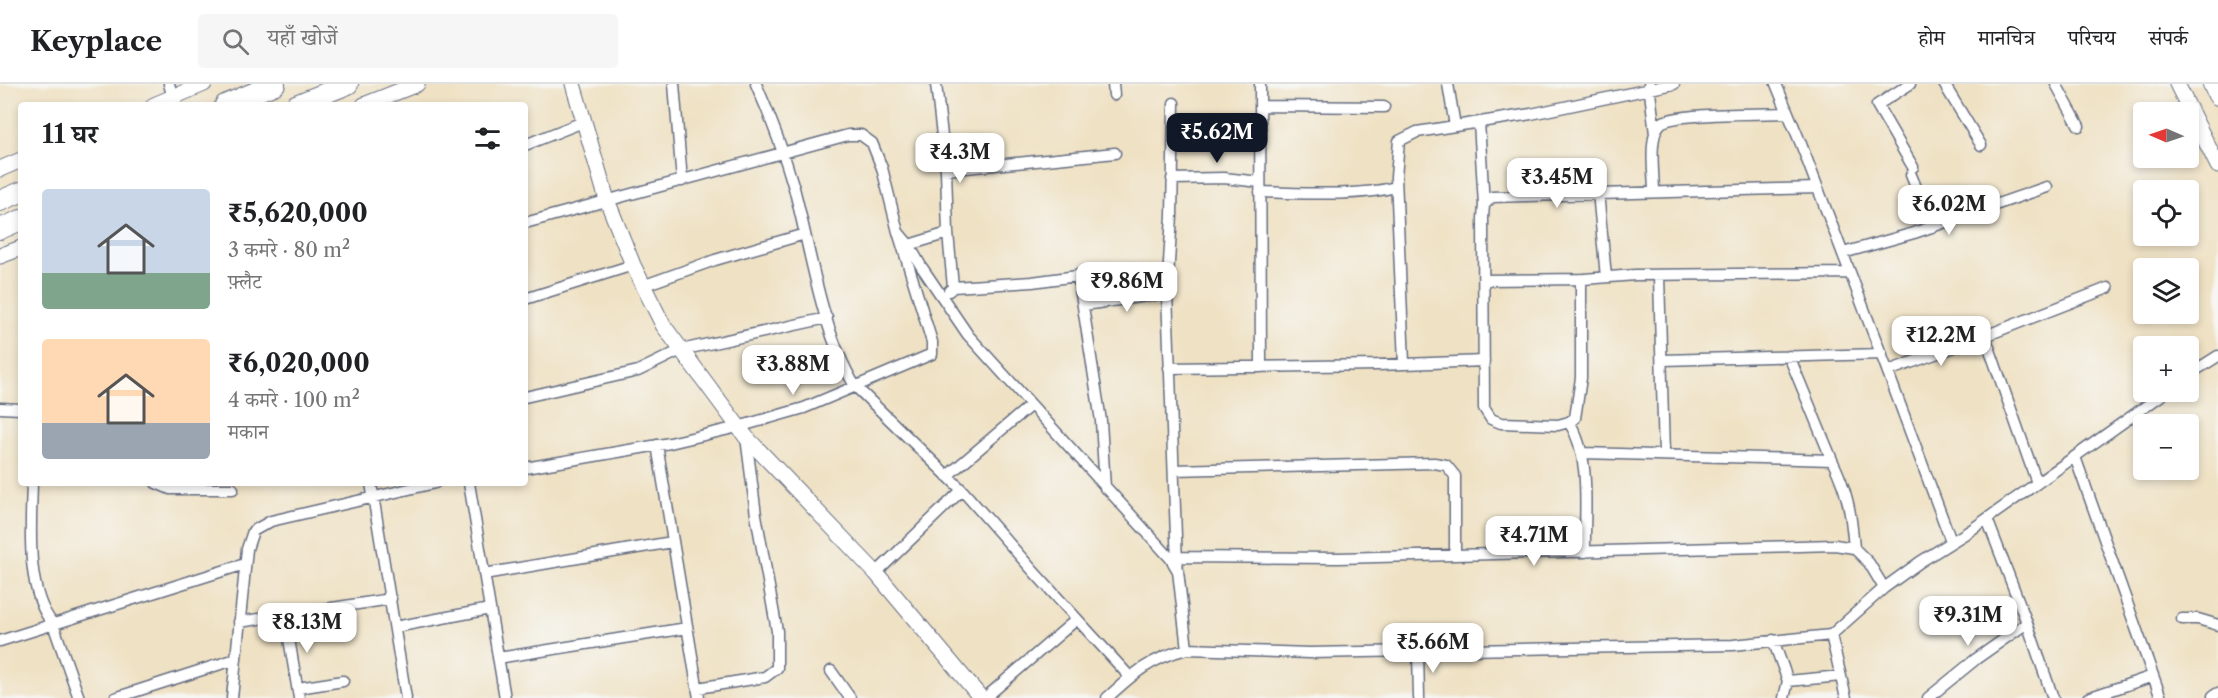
<!DOCTYPE html>
<html lang="hi">
<meta charset="utf-8">
<style>
body{margin:0;font-family:"Libre Caslon Text","Noto Serif Devanagari",serif;background:#f6f6f6;color:#202124;height:100vh;display:flex;flex-direction:column;font-size:22px;white-space:nowrap}
*{box-sizing:border-box;margin:0}
p{font-size:20px;color:#757577}
.icon{flex:none;width:33px;height:33px;fill:none;stroke:currentColor;stroke-width:2;stroke-linecap:round;stroke-linejoin:round}
.map{position:relative;flex:1;overflow:hidden}
.drawer{position:absolute;left:18px;top:18px;width:510px;height:384px;display:flex;flex-direction:column;background:#fff;border-radius:6px;box-shadow:0 3px 9px #0003}
.drawer>*{flex:none}
.needle{width:39px;rotate:272deg}
.buttons{position:absolute;left:2133px;top:18px;display:grid;gap:12px}
.buttons a{display:grid;place-items:center;width:66px;height:66px;border-radius:6px;background:#fff;box-shadow:0 3px 9px #0003;font-size:30px}
.price{position:absolute;translate:-50% -51px;padding:0 14px;border-radius:12px;background:#fff;color:#222;font-size:20px;line-height:39px;filter:drop-shadow(0 2px 3px #0008)}
.price::after{content:'';position:absolute;left:50%;top:36px;width:18px;height:14px;margin-left:-9px;background:inherit;clip-path:polygon(0 0,100% 0,50% 100%)}
.price.active{background:#111827;color:#fff}
ul{padding:0;list-style:none}
li{display:flex;align-items:center;gap:18px;height:150px;padding:0 24px}
li span{display:grid;place-items:center;flex:none;width:168px;height:120px;border-radius:6px;color:#555}
li>.icon{margin-inline-start:auto}
span .icon{width:72px;height:72px;fill:#fffc;stroke-width:1}
li b{font-size:26px}
h2{display:flex;justify-content:space-between;align-items:center;height:72px;padding:0 24px;font-size:26px}
header{display:flex;align-items:center;gap:36px;box-sizing:border-box;height:84px;padding:0 30px;background:#fff;border-bottom:2px solid #e0e0e0}
header strong{font-size:28px}
nav{display:flex;gap:33px;margin-inline-start:auto;font-size:21px}
.search{width:420px;height:54px;background:#f6f6f6;display:flex;align-items:center;gap:15px;box-sizing:border-box;padding:0 21px;border-radius:6px;color:#757577;font-size:22px}
.map>svg:first-child{display:block}
</style>
<header>
<strong>Keyplace</strong>
<div class="search"><svg class="icon" aria-label="search" viewBox="0 0 24 24"><circle cx="10" cy="10" r="6"/><path d="M15 15l6 6"/></svg>यहाँ खोजें</div>
<nav><a>होम</a><a>मानचित्र</a><a>परिचय</a><a>संपर्क</a></nav>
</header>
<div class="map">
<svg width="2218" height="614" viewBox="0 0 2218 614">
<rect width="100%" height="100%" fill="#f6f6f2"/>
<filter id="ink" filterUnits="userSpaceOnUse"><feTurbulence type="fractalNoise" baseFrequency=".0167" numOctaves="2"/><feDisplacementMap in="SourceGraphic" scale="12" xChannelSelector="R" yChannelSelector="G"/><feConvolveMatrix kernelMatrix="1 2 1 2 8 2 1 2 1" color-interpolation-filters="sRGB"/></filter>
<filter id="wash" filterUnits="userSpaceOnUse"><feTurbulence type="fractalNoise" baseFrequency=".008" numOctaves="4" result="noise"/><feDisplacementMap in="SourceGraphic" scale="24" xChannelSelector="R" yChannelSelector="G"/><feGaussianBlur stdDeviation="1.35" result="paint"/><feColorMatrix in="noise" values="0 0 0 0 0 0 0 0 0 0 0 0 0 0 0 0 0 1.4 0 .05"/><feComposite in="paint" operator="in"/></filter>
<g filter="url(#wash)">
<rect width="100%" height="100%" fill="#efe1c3"/>
</g>
<g filter="url(#ink)">
<g fill="none" stroke-linecap="round" stroke-linejoin="round">
<defs>
<path id="street" d="M169,0l4,13
M674,0l8,97
M756,0c15,34 28,69 38,104 17,64 27,142 61,198l107,104 73,83 95,104
M936,0l10,86 2,63 5,54
M1113,0l1,11
M1260,0l1,283
M1448,0l7,42
M1649,0l6,50
M1776,0l25,60 82,215 68,182
M1910,0l-33,21 36,62
M1944,0l37,61
M2056,0l23,42
M1174,19l-2,113 -5,77 10,271
M1260,22l124,1
M1479,38l5,83
M525,61l58,-23
M946,86l169,-17
M1911,91l21,52
M1172,95l52,-1 36,4
M1260,108c42,1 97,5 136,-5
M1598,108l8,85
M1654,108c0,-17 -6,-55 6,-68 11,-12 107,-10 128,-11
M525,139l323,-88h13l11,8 10,25 16,64 11,13 12,21 47,69 203,224 7,12 9,78
M909,161l39,-12
M1843,169l71,-20 133,-46
M1078,191l23,146 4,67
M1659,192l5,179
M1581,195v99l-6,40 -6,4 -11,3 -57,-2 -10,-4 -7,-11 -1,-190 1,-13 8,-8 326,-9
M1484,196l100,-1 51,-4 215,-2
M642,202l73,-26 90,-26
M949,207l4,-4 79,-5 90,-12
M525,215l108,-34
M1084,221l83,-12
M1789,272l43,104
M1663,276l219,-6
M1404,279l-8,-186 3,-36 18,-9 114,-18 143,-30
M1169,284l209,-3 106,-4
M1888,287l97,-35
M2188,291l30,-19
M525,313l113,-26 43,-21 146,-32
M0,324l21,1
M1569,338c23,35 15,90 16,130
M657,361l42,253
M1583,369l249,7c16,33 19,52 22,88
M2075,373l86,241
M525,384l145,-25 68,-16 66,-19 128,-54v-12l-33,-107
M1174,386l260,-7 12,2 9,11v78
M947,392l84,-71
M32,399c-1,41 -7,108 21,141l26,74
M156,399l14,6h63
M371,399l35,215
M469,399l36,215
M2037,399l-52,-147 123,-48
M1987,435l40,104 26,75
M1177,473l161,1 497,-13 19,3 15,15 15,25
M876,489l86,-83
M484,490l188,-32
M285,531l14,83
M2182,535h16l20,6
M239,538l152,-23
M395,543l95,-18
M1831,551l15,63
M1773,556l15,41 -4,17
M0,557l245,-77
M1418,566l1,48
M498,574l189,-30
M831,587l19,27
M1788,597l53,-5
M298,604l45,-7
M698,604l67,-11 12,-9v-37l-21,-116 -10,-78
M2213,612l5,-3
M115,614l121,-39
M232,614l15,-149 6,-18 18,-10 164,-38
M985,614l92,-79
M1107,614c26,-24 44,-40 80,-49l123,4 423,-8 98,-10 53,-47 36,-26 51,-32 195,-138
M1928,614l48,-39 51,-36
M2088,614l65,-22"/>
<path id="secondary" d="M573,0l34,116 26,65 30,60 83,112 130,136 105,125
M2177,0l41,82
M154,21l50,-21
M364,21l53,-21
M0,85l21,-9
M0,172l21,-8"/>
<path id="highway" d="M2213,0l5,11
M225,21l50,-21
M296,21l52,-21
M0,117l21,-9
M0,145l21,-9"/>
</defs>
<use href="#street" stroke="#656d81" stroke-width="13"/>
<use href="#secondary" stroke="#656d81" stroke-width="17"/>
<use href="#highway" stroke="#656d81" stroke-width="22"/>
<use href="#street" stroke="#fff" stroke-width="10"/>
<use href="#secondary" stroke="#fff" stroke-width="15"/>
<use href="#highway" stroke="#fff" stroke-width="20"/>
</g>
</g>
</svg>
<div class="buttons">
<a><svg class="needle" viewBox="-14 -14 28 28"><path d="M0-13l5 13h-10z" fill="#e53935"/><path d="M0 13l5-13h-10z" fill="#757577"/></svg></a>
<a><svg class="icon" aria-label="locate" viewBox="0 0 24 24"><circle cx="12" cy="12" r="6"/><path d="M12 2v4M12 18v4M2 12h4M18 12h4"/></svg></a>
<a><svg class="icon" aria-label="layers" viewBox="0 0 24 24"><path d="M12 4l9 5-9 5-9-5zM3 14l9 5 9-5"/></svg></a>
<a>+</a>
<a>−</a>
</div>
<b class="price active" style="left:1217px;top:80px">₹5.62M</b>
<b class="price" style="left:960px;top:100px">₹4.3M</b>
<b class="price" style="left:1557px;top:125px">₹3.45M</b>
<b class="price" style="left:1949px;top:152px">₹6.02M</b>
<b class="price" style="left:1127px;top:229px">₹9.86M</b>
<b class="price" style="left:1941px;top:283px">₹12.2M</b>
<b class="price" style="left:793px;top:312px">₹3.88M</b>
<b class="price" style="left:1534px;top:483px">₹4.71M</b>
<b class="price" style="left:1968px;top:563px">₹9.31M</b>
<b class="price" style="left:307px;top:570px">₹8.13M</b>
<b class="price" style="left:1433px;top:590px">₹5.66M</b>
<section class="drawer">
<h2>11 घर<svg class="icon" aria-label="filters" viewBox="0 0 24 24"><path d="M4 7h16M4 17h16"/><circle cx="9" cy="7" r="2"/><circle cx="15" cy="17" r="2"/></svg></h2>
<ul>
<li><span style="background:linear-gradient(#c9d6e8 70%,#7fa58c 0)"><svg class="icon" aria-label="home" viewBox="0 0 24 24"><path d="M3 11l9-7 9 7M6 9v11h12V9"/></svg></span><div><b>₹5,620,000</b><p>3 कमरे · 80 m²</p><p>फ़्लैट</p></div></li>
<li><span style="background:linear-gradient(#ffd9b3 70%,#9aa5b1 0)"><svg class="icon" aria-label="home" viewBox="0 0 24 24"><path d="M3 11l9-7 9 7M6 9v11h12V9"/></svg></span><div><b>₹6,020,000</b><p>4 कमरे · 100 m²</p><p>मकान</p></div></li>
</ul>
</section>
</div>
